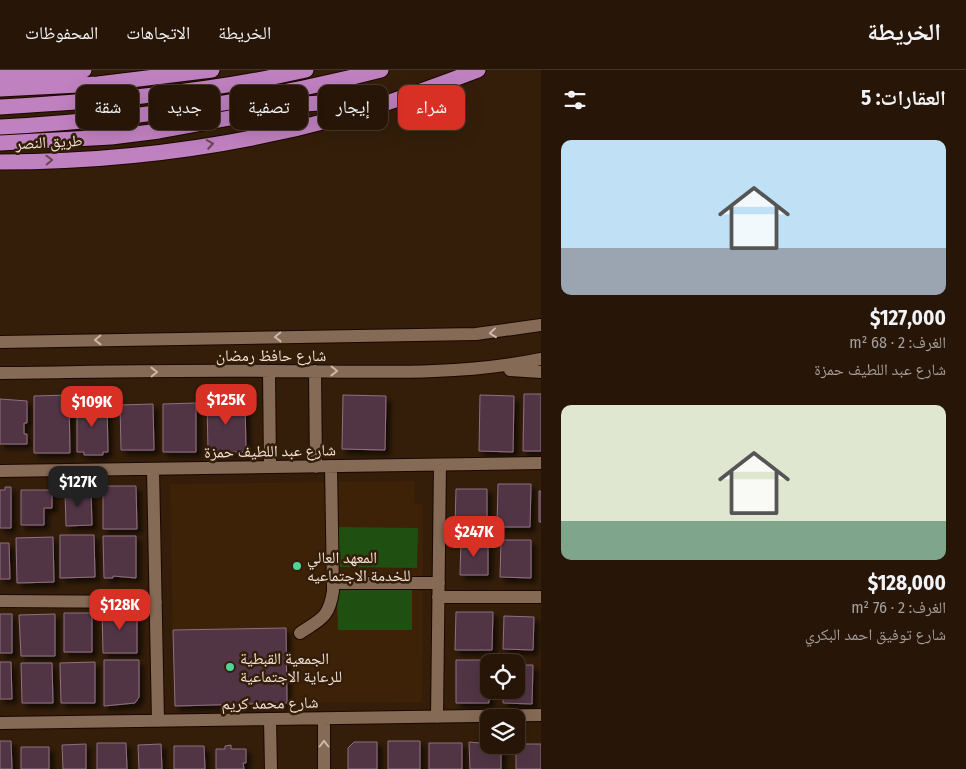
<!DOCTYPE html>
<html lang="ar">
<meta charset="utf-8">
<style>
body{margin:0;font-family:"Fira Sans Condensed","Noto Naskh Arabic",sans-serif;background:#332316;color:#f1f3f6;direction:rtl;height:100vh;display:flex;flex-direction:column;font-size:19px;white-space:nowrap}
*{box-sizing:border-box;margin:0}
p{font-size:16px;color:#a49f9c}
.icon{flex:none;width:28px;height:28px;fill:none;stroke:currentColor;stroke-width:2;stroke-linecap:round;stroke-linejoin:round}
.map{position:relative;flex:1;overflow:hidden;direction:ltr}
.drawer{display:flex;flex-direction:column;background:#271608;width:425px}
.drawer>*{flex:none}
.guide{position:absolute;left:15px;top:15px;width:450px;height:45px;direction:rtl;display:flex;gap:10px}
.buttons{position:absolute;left:480px;top:584px;display:grid;gap:10px}
.buttons a{display:grid;place-items:center;width:45px;height:45px;border-radius:10px;background:#271608;box-shadow:0 5px 20px #0002,0 0 0 1px #433529;font-size:25px}
.price{position:absolute;translate:-50% -42px;padding:0 11px;border-radius:10px;background:#d93025;color:#fff;font-size:16px;line-height:32px;filter:drop-shadow(0 1px 2px #0008)}
.price::after{content:'';position:absolute;left:50%;top:30px;width:15px;height:11px;margin-left:-8px;background:inherit;clip-path:polygon(0 0,100% 0,50% 100%)}
.price.selected{background:#222;color:#fff}
ul{padding:0;list-style:none}
li{display:grid;align-content:center;gap:10px;height:265px;padding:0 20px}
li span{display:grid;place-items:center;height:155px;border-radius:10px;color:#555}
li>.icon{margin-inline-start:auto}
span .icon{width:90px;height:90px;fill:#fffc;stroke-width:1}
li b{font-size:21px}
h2{display:flex;justify-content:space-between;align-items:center;height:60px;padding:0 20px;font-size:21px}
.chip{padding:0 18px;border-radius:10px;background:#271608;box-shadow:0 5px 20px #0002,0 0 0 1px #433529;font-size:18px;line-height:45px}
.chip.selected{background:#d93025;color:#fff}
header{display:flex;align-items:center;gap:30px;box-sizing:border-box;height:70px;padding:0 25px;background:#271608;border-bottom:1px solid #433529}
header strong{font-size:24px}
nav{display:flex;gap:28px;margin-inline-start:auto;font-size:18px}
main{display:flex;flex:1;min-height:0}
.map>svg:first-child{display:block}
</style>
<header>
<strong>الخريطة</strong>
<nav><a>الخريطة</a><a>الاتجاهات</a><a>المحفوظات</a></nav>
</header>
<main>
<section class="drawer">
<h2>العقارات: 5<svg class="icon" aria-label="filters" viewBox="0 0 24 24"><path d="M4 7h16M4 17h16"/><circle cx="9" cy="7" r="2"/><circle cx="15" cy="17" r="2"/></svg></h2>
<ul>
<li><span style="background:linear-gradient(#bfe0f5 70%,#9aa5b1 0)"><svg class="icon" aria-label="home" viewBox="0 0 24 24"><path d="M3 11l9-7 9 7M6 9v11h12V9"/></svg></span><div><b>$127,000</b><p>الغرف: 2 · 68 m²</p><p>شارع عبد اللطيف حمزة</p></div></li>
<li><span style="background:linear-gradient(#dfe7d0 75%,#7fa58c 0)"><svg class="icon" aria-label="home" viewBox="0 0 24 24"><path d="M3 11l9-7 9 7M6 9v11h12V9"/></svg></span><div><b>$128,000</b><p>الغرف: 2 · 76 m²</p><p>شارع توفيق احمد البكري</p></div></li>
</ul>
</section>
<div class="map">
<svg width="541" height="699" viewBox="0 0 541 699">
<defs>
<filter id="shadow"><feDropShadow dx="4.5" dy="4.5" stdDeviation="2.5" flood-color="#0009"/></filter>
</defs>
<rect width="100%" height="100%" fill="#341e0a"/>
<path fill="#3d2207" d="M414,411l1,22 8,1 -1,198 -135,1 -1,-75 -113,2 -3,-146z"/>
<path fill="#205011" d="M338,457l80,1 -1,40 -79,-1z
M337,520h75v40h-74z"/>
<path fill="#513544" stroke="#906f80" filter="url(#shadow)" d="M524,324h17v57h-18z
M69,325l1,58h-36v-57z
M343,325l43,1 -1,54 -43,-1z
M480,325l34,1 -1,56 -34,-1z
M0,329l27,2v22h-3v11h3v10h-27z
M207,330h38l1,52h-38z
M84,331h23l1,51h-5v3h-19v-3h-7v-49z
M196,333v49h-33v-48z
M153,334l1,46h-33l-1,-45z
M498,414h33l-1,43h-33z
M103,416h33l1,43h-34z
M5,417h6v41h-11v-38h5z
M456,419h31v37h-32z
M21,420h31v18h-8v17h-23z
M65,421h26l1,34 -26,1z
M539,421h2v31h-2z
M60,465h34l1,42 -35,1z
M103,466h33v42l-23,-2v2h-9z
M53,467l1,45 -37,1 -1,-45z
M461,470h27v35h-28z
M501,470h30v38l-31,-1z
M0,473h9l1,36h-10z
M102,540h35v43h-34z
M456,542h37l-1,38h-37z
M64,543h28v39h-28z
M0,544h12v39h-12z
M55,544v42h-34l-2,-41z
M504,546l30,1 -1,33 -30,-1z
M286,558l1,75 -112,3 -2,-76z
M104,590h35v37l-4,6 -31,3z
M456,590h33v43h-33z
M0,592h11l1,37h-12z
M95,592v41h-34l-1,-40z
M21,593h31l1,40h-31z
M516,595h17l-1,39 -29,-1v-13h13z
M0,671h11l1,28h-12z
M388,671h32v28h-32z
M354,672h23v27h-29v-21z
M469,672l32,3v24h-31z
M97,673h29l1,26h-30z
M429,673h33v26h-33z
M86,674v25h-23l-1,-24z
M161,674l1,25h-23l-1,-24z
M516,674h25v25h-25z
M231,675v4h15v14h-3l1,6h-28v-20h9v-3z
M174,676h30l1,23h-31z
M21,677h28v22h-28z"/>
<g fill="none" stroke-linecap="round" stroke-linejoin="round">
<defs>
<path id="minor" d="M0,272l476,-8 65,-9
M510,300l31,2
M269,301l1,96
M315,301l1,96
M0,303c91,-1 182,-3 273,-2 90,0 179,6 268,-12
M153,399l5,252
M0,401l541,-8
M333,513h106
M438,527h103
M0,531l156,1
M300,563c21,-14 29,-15 33,-42l-2,-125
M437,647l3,-252
M270,649l1,50
M0,653l541,-8
M324,699v-50"/>
<path id="highway" d="M0,5l84,-5
M0,19l98,-5 114,-14
M0,37c103,-6 205,-14 306,-37
M0,57c129,-7 256,-25 381,-57
M0,73l111,-6 48,-6 146,-27 78,-5
M0,92c114,0 232,-15 342,-45 46,-13 91,-30 136,-47"/>
</defs>
<use href="#minor" stroke="#1b0700" stroke-width="14"/>
<use href="#highway" stroke="#1b0700" stroke-width="17"/>
<use href="#minor" stroke="#856a55" stroke-width="12"/>
<use href="#highway" stroke="#c081c0" stroke-width="15"/>
</g>
<defs><path id="oneway-chevron" d="M-2-3.5L2.5 0L-2 3.5" fill="none" stroke-width="1.6" stroke-linecap="round" stroke-linejoin="round" transform="scale(1.25)"/></defs>
<g stroke="#6c4653">
<use href="#oneway-chevron" transform="translate(210 74) rotate(-9)"/>
<use href="#oneway-chevron" transform="translate(49 90) rotate(-2)"/>
</g>
<g stroke="#ccb8a9">
<use href="#oneway-chevron" transform="translate(493 263) rotate(174)"/>
<use href="#oneway-chevron" transform="translate(278 267) rotate(179)"/>
<use href="#oneway-chevron" transform="translate(98 270) rotate(179)"/>
<use href="#oneway-chevron" transform="translate(334 301) rotate(1)"/>
<use href="#oneway-chevron" transform="translate(154 302) rotate(-1)"/>
<use href="#oneway-chevron" transform="translate(324 674) rotate(-90)"/>
</g>
<g fill="#4fd399" stroke="#341e0a" stroke-width="2">
<circle cx="297" cy="496" r="5"/>
<circle cx="230" cy="597" r="5"/>
</g>
<g text-anchor="middle" dominant-baseline="central" stroke-width="5" stroke-linejoin="round" paint-order="stroke">
<g font-size="16" fill="#f2e2d6" stroke="#341e0a">
<text transform="translate(49 72) rotate(-3)">طريق النصر</text>
<text x="271" y="285">شارع حافظ رمضان</text>
<text transform="translate(270 381) rotate(-1)">شارع عبد اللطيف حمزة</text>
<text transform="translate(270 633) rotate(-1)">شارع محمد كريم</text>
</g>
<g font-size="16" fill="#f2e2d6" stroke="#341e0a" text-anchor="start">
<text x="307" y="487">المعهد العالي<tspan x="307" dy="18">للخدمة الاجتماعيه</tspan></text>
<text x="240" y="588">الجمعية القبطية<tspan x="240" dy="18">للرعاية الاجتماعية</tspan></text>
</g>
</g>
</svg>
<div class="buttons">
<a><svg class="icon" aria-label="locate" viewBox="0 0 24 24"><circle cx="12" cy="12" r="6"/><path d="M12 2v4M12 18v4M2 12h4M18 12h4"/></svg></a>
<a><svg class="icon" aria-label="layers" viewBox="0 0 24 24"><path d="M12 4l9 5-9 5-9-5zM3 14l9 5 9-5"/></svg></a>
</div>
<b class="price" style="left:226px;top:356px">$125K</b>
<b class="price" style="left:92px;top:358px">$109K</b>
<b class="price selected" style="left:78px;top:438px">$127K</b>
<b class="price" style="left:474px;top:488px">$247K</b>
<b class="price" style="left:120px;top:561px">$128K</b>
<div class="guide">
<a class="chip selected">شراء</a>
<a class="chip">إيجار</a>
<a class="chip">تصفية</a>
<a class="chip">جديد</a>
<a class="chip">شقة</a>
</div>
</div>
</main>
